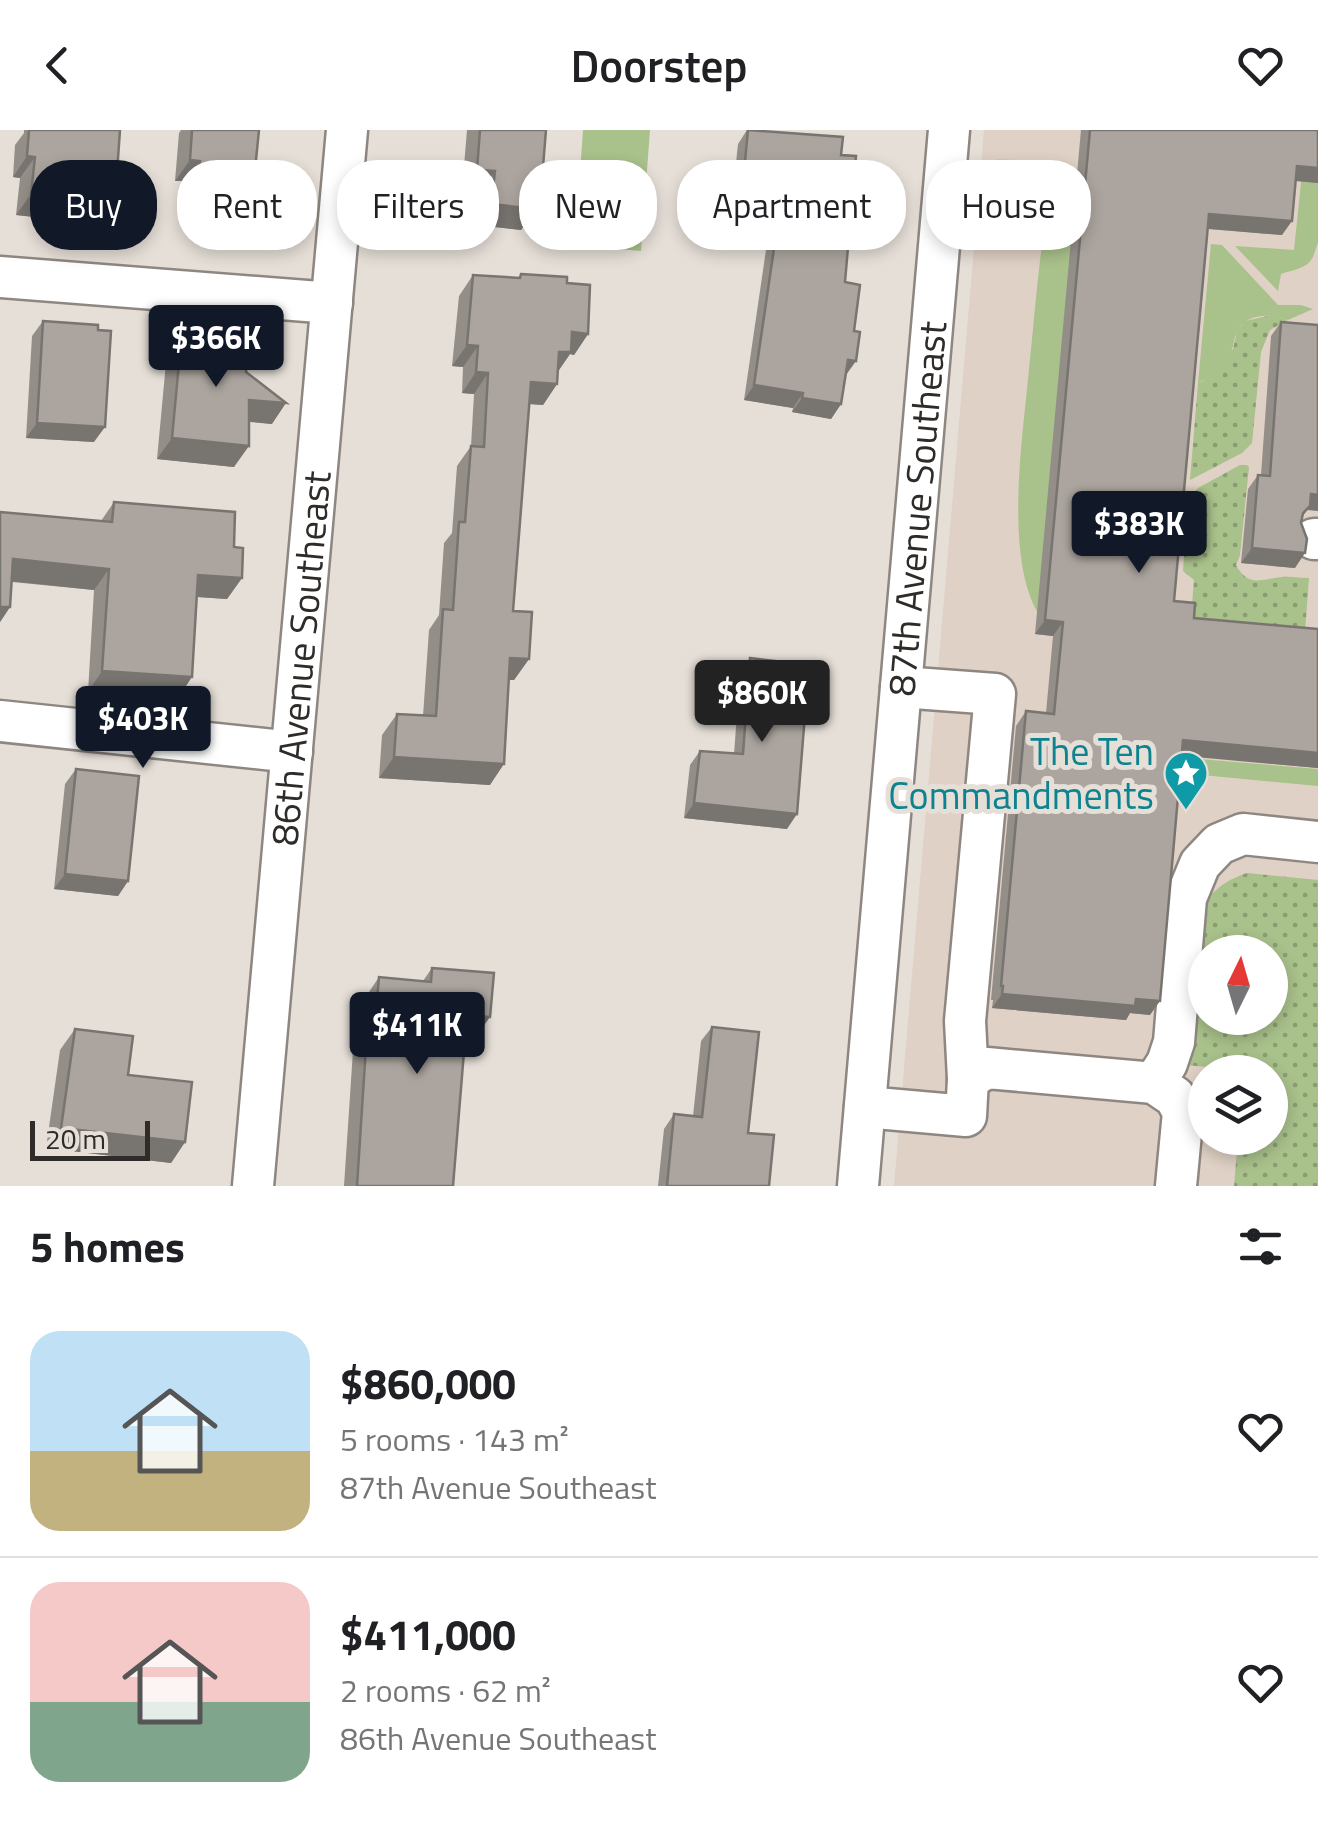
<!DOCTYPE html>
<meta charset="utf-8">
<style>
body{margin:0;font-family:"Titillium Web",sans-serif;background:#f2f2f2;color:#202124;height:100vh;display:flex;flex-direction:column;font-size:38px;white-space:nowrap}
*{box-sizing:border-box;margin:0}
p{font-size:32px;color:#757577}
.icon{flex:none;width:55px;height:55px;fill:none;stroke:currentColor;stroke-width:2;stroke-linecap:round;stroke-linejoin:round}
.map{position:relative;height:1056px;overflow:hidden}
.details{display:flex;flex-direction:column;background:#fff;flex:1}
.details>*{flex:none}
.banner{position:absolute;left:30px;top:30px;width:1260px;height:90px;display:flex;gap:20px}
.needle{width:65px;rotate:5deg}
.fabs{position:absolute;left:1188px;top:805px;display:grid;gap:20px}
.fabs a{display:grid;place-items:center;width:100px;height:100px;border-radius:50%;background:#fff;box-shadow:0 5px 15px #0003;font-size:50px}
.scale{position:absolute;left:30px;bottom:25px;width:120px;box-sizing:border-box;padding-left:10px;border:5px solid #2e2b28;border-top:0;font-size:28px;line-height:35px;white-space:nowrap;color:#2e2b28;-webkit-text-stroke:8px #e6dfd8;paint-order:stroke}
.price{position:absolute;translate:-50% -85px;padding:0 22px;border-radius:10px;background:#111827;color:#fff;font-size:32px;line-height:65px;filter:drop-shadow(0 2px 5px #0008)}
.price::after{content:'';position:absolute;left:50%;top:60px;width:30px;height:22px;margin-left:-15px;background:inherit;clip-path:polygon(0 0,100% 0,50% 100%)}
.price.current{background:#222;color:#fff}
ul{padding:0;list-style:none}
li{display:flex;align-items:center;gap:30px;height:250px;padding:0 30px}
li+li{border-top:2px solid #e0e0e0}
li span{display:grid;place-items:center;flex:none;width:280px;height:200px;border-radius:30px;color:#555}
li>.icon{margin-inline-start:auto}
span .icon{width:120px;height:120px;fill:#fffc;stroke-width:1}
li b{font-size:42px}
h2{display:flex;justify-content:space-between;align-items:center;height:120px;padding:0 30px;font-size:42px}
.chip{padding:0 35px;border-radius:40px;background:#fff;box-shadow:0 5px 15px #0003;font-size:35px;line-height:90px}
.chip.current{background:#111827;color:#fff}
header{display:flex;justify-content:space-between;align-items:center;height:130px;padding:0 30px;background:#fff;font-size:45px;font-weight:600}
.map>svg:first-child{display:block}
</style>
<header><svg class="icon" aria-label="back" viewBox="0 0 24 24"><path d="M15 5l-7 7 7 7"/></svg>Doorstep<svg class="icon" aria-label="heart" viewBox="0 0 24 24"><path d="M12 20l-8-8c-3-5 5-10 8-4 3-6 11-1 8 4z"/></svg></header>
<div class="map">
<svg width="1318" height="1056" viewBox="0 0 1318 1056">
<defs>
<pattern id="grass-dots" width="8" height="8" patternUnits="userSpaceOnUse" patternTransform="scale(2.5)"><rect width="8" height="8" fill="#a9c18b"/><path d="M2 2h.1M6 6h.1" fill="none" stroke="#8a9d72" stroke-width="1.8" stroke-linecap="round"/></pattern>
</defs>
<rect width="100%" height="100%" fill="#e6dfd8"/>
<path fill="#dfd1c5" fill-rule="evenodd" d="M984,0h334v1056h-424zM1205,822h65v66h-65zM1205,942h65v66h-65z"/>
<path fill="url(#grass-dots)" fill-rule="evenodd" d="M1272,185l16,5 -18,10 -9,22 -9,91 -10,10 -52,27 8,-97 5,-2 30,-32 4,-18 8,-10z
M1240,335h7l2,2 -9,88 -4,10c12,23 26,14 46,12 9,-1 18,1 27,1l-4,53 -97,-11 -17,-4 3,-36 -11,-9 5,-72 10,-11z
M1247,743l71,7v306h-84l4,-48h32v-66h-26v-2l-60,-5 17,-159c14,-17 25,-26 46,-33zM1205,822h65v66h-65z"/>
<path fill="#a9c18b" d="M583,0h67l-9,121 -66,-6z
M1304,24l14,24v65c-2,4 -3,9 -5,14 -6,12 -21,13 -32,17l-3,17 -43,-45 59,4z
M1055,40l23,2 -40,441c-34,-58 -15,-178 -9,-244 7,-66 11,-134 26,-199z
M1211,114l11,1 56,60h23l12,4 -25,11c-17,-7 -43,-7 -51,12 -4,8 -3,16 -8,24 -6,12 -19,21 -31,27z
M1176,627l142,12v17l-116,-11 -29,26z"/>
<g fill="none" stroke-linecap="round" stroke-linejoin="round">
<path stroke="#b1cafa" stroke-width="12" d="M1000,35l55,5"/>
<defs>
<g id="minor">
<path d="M0,147l332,26"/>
<path d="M1314,409h4"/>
<path d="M0,591l292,31"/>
<path d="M968,949l19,-11 167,15 21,14 8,15 -7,74"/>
<path d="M1154,953l13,-20 7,-21 12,-144 14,-34 19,-20 24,-10 75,8"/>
<path d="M865,977l101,9 2,-37 -3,-58 30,-327 -94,-7"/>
<path id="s1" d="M253,1056l94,-1056"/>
<path id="s2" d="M858,1056l91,-1056"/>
</g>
</defs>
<use href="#minor" stroke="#8e8781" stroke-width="45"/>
<use href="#minor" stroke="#fff" stroke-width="40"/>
</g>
<path fill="#948e89" d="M24,0h96l-19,78 -7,-1 -15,21 -35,-4v-6l-28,-3 4,-37 -7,-1 2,-32 9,-12z
M181,0h78l-5,50 -40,56 -32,-23 3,-32h-10l4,-48z
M467,0h79l-9,56 -1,23 -15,21 -44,-5 4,-33 -19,-2z
M747,0l94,25 5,220 -5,29 -10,15 -39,-7 1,-4 -49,-8 23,-157 -62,-7 3,-32 10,-15 15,2 5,-47z
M1081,0h237v53l-23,-2 -13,54 -74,-6 -34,372 20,17 124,11v139l-136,-13 -32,260 -20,-2 -4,7 -134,-12 1,-8h-2l25,-274 10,-15 20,2 7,-77 -18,-2z
M521,144l46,9 21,51 -14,21 -4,-1 -12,17 -1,13 -14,21 -14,-1 -16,207 16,48 -15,21h-5l-19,105 -111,-7 3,-43 15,-21 26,2 6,-86 10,-15 5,-72 8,-10 5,-67 14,-20 3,-52 -12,-1 1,-26 -11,-1 7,-70 14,-21 45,3z
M43,191l51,121 -68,-4 6,-102z
M1281,192l26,188 -5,7 -1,6 -6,45 -54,-5 7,-74 10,-14h3l10,-139z
M182,201l64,41 26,52 -23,-2 -15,45 -77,-8 10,-107z
M114,372l120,45 8,31 -15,21 -30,-2 -19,101 -90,-6 6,-102 -82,-8 -2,25 -10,15v-110l101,9z
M750,528l37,171 -103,-11 6,-53 10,-14 34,3 6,-81z
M76,639l52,112 -10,15 -64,-7 11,-105z
M432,838l43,70 -10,-1 -12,149h-109l11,-166 9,-13 1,-9 14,-21 44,4z
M712,897l36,106 21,53h-111l6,-57 10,-15 19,2 8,-75z
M75,899l53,46 57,67 -14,21 -125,-15 14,-98z"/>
<path fill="#78746f" d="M27,26l8,1 -15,21 -7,-1z
M190,30l10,1 -15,20h-10z
M1297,36l21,2v15l-31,-3z
M477,40l18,1 -14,21 -19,-2z
M96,54l20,3 -15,21 -19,-3z
M31,64l27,3 -14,21 -28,-3z
M58,73l36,4 -15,21 -35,-4z
M491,74l45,5 -15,21 -44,-5z
M1209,84l83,7 -10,14 -83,-7z
M715,92l62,6 -10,15 -62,-7z
M572,202l16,2 -14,21 -4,-1 -13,19h-12z
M467,215l11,1 -15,21 -11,-1z
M848,230l8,1 -10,14z
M476,242l12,1 -14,21 -12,-1z
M531,252l26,2 -14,21 -27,-2z
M754,255l49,8 -10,15 -49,-8z
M802,268l39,6 -10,15 -39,-7z
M249,270l37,3 -14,21 -37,-4z
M37,293l68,4 -11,15 -68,-4z
M172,308l77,8 -15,21 -77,-8z
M1311,364l7,1v16l-11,-1 -8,11z
M1252,418l53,5 -10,15 -54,-5z
M13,429l96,10 -15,21 -94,-10z
M198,445l44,3 -15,21 -43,-3z
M0,477h10l-10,15z
M1045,490l18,2 -10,14 -18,-2z
M510,528l19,1 -15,21 -19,-1z
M102,541l90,6 -14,21 -90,-6z
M1183,610l135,13v15l-145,-13z
M394,627l110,7 -14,21 -111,-7z
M694,673l103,11 -10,15 -103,-11z
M65,744l63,7 -10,15 -64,-7z
M1002,864l134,5 24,2 -10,14 -20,-2 -4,7 -134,-12z
M467,885l23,2 -15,21 -23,-2z
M61,998l124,14 -14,21 -125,-15z"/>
<path fill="#aca59f" stroke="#78746f" stroke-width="2.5" d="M29,0h91l-4,57 -20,-3 -2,23 -36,-4v-6l-27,-3 4,-37 -8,-1z
M192,0h67l-5,50 -26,35 -32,-23 4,-31 -10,-1z
M480,0h66l-4,49 -4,-1 -2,31 -45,-5 4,-33 -18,-1z
M748,0l95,7 -2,18 15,1 -11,126 15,3 -6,46 6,1 -4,29 -8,-1 -7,44 -39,-6 1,-5 -49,-8 23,-157 -62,-6 3,-33 24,3z
M1090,0h228v38l-21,-2 -5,55 -83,-7 -35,387 21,2 -1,15 124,11v124l-135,-13 -23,261 -24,-2 -1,7 -133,-12 1,-8h-2l25,-275 28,3 9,-92 -18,-2z
M521,144l46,3v6l23,2 -2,49 -16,-2 -1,20h-12l-2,32 -26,-2 -18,229 19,1 -3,47 -19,-1 -6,106 -110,-7 3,-43 39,2 7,-107 10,1 6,-88h6l6,-76 13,1 4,-74 -12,-1 2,-26 -11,-1 6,-70 47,3z
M43,191l55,4v5l13,1 -6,96 -68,-4z
M1281,192l37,3v170l-7,-1 -1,12 -7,7 -2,10 6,16 -2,14 -53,-5 6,-73 12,1z
M182,201l66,5 -2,36 40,31 -37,-3v46l-77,-8z
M114,372l121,10 -1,35 9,1 -1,30 -44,-3 -6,102 -90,-6 7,-102 -96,-10 -3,48h-10v-95l112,10z
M750,528l59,7 -12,149 -103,-11 6,-52 43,3z
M76,639l63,7 -11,105 -63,-7z
M432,838l62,5 -4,44 -23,-2 -14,171h-96l12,-186h8l2,-23 52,5z
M712,897l47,5 -11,101 26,2 -5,51h-102l7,-72 28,3z
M75,899l58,7 -5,39 64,7 -7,60 -124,-14z"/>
<defs>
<symbol id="sight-pin" viewBox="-11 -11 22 30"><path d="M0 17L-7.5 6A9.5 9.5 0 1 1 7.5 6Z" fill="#0f9aa8" stroke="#e6dfd8"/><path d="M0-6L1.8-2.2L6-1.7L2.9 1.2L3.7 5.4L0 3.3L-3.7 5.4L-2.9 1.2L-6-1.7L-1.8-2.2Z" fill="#fff"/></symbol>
</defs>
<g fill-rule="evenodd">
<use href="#sight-pin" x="1161" y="618" width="50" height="68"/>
</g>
<g text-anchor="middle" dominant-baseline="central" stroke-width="10" stroke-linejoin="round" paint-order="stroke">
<g font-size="38" fill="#2e2b28" stroke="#e6dfd8">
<text stroke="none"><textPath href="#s2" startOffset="680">87th Avenue Southeast</textPath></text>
<text stroke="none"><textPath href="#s1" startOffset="530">86th Avenue Southeast</textPath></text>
</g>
<g font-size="38" fill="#0d838f" stroke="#e6dfd8" text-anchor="end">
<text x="1154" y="621">The Ten<tspan x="1154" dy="44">Commandments</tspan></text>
</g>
</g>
</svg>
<div class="fabs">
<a><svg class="needle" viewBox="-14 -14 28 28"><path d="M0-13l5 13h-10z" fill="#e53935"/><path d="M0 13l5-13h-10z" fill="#757577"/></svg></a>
<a><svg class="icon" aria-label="layers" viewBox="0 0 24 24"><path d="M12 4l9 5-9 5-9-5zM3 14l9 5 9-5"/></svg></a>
</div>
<div class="scale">20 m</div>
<b class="price" style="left:216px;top:260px">$366K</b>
<b class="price" style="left:1139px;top:446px">$383K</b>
<b class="price current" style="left:762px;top:615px">$860K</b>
<b class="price" style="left:143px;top:641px">$403K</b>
<b class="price" style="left:417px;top:947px">$411K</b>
<div class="banner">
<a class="chip current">Buy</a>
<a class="chip">Rent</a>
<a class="chip">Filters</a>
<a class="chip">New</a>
<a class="chip">Apartment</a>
<a class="chip">House</a>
</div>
</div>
<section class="details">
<h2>5 homes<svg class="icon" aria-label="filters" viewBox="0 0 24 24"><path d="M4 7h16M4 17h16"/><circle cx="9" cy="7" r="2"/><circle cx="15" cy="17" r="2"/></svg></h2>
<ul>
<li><span style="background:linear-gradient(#bfe0f5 60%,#c2b280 0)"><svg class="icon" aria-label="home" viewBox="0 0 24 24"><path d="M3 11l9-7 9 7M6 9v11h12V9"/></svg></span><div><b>$860,000</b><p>5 rooms · 143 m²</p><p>87th Avenue Southeast</p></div><svg class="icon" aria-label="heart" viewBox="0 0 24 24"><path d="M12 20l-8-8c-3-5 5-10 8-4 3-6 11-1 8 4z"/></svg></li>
<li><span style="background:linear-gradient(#f6c9c9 60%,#7fa58c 0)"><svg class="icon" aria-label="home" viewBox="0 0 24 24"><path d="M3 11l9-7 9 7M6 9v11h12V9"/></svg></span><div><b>$411,000</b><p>2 rooms · 62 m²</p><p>86th Avenue Southeast</p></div><svg class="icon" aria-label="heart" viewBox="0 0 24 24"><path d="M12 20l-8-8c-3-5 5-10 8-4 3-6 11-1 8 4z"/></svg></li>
</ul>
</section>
